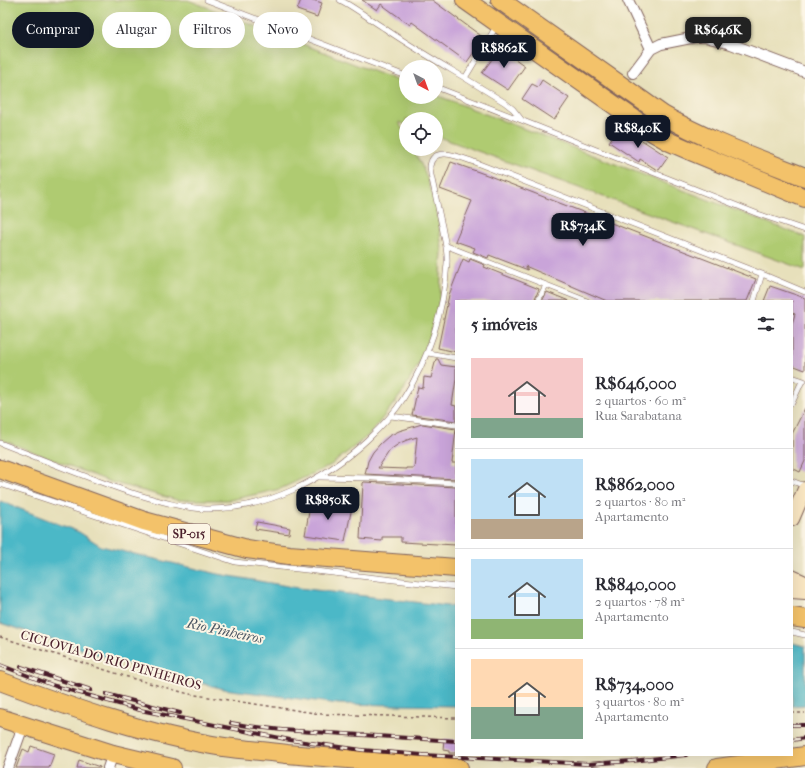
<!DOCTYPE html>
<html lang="pt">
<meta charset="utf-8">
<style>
body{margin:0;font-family:"IM FELL French Canon",serif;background:#f2f2f3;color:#2b2b33;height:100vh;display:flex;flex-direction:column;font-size:15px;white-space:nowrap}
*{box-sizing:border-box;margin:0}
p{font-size:13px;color:#7c7c81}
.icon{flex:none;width:22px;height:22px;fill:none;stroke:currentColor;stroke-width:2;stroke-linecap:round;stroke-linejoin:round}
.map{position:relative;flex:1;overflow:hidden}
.side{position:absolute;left:455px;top:300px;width:338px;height:456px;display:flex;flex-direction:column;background:#fff;border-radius:0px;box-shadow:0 4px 16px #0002}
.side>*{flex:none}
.top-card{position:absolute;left:12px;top:12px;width:380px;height:36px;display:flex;gap:8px}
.needle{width:26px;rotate:139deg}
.tools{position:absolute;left:399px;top:60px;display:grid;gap:8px}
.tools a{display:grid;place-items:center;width:44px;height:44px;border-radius:50%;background:#fff;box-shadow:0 4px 16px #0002;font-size:20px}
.price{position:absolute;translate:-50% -34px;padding:0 9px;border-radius:8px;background:#111827;color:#fff;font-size:13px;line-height:26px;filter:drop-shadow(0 1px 2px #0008)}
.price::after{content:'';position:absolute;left:50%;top:24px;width:12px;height:9px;margin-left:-6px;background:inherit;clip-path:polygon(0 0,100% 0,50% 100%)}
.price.current{background:#222;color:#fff}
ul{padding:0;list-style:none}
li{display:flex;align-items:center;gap:12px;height:100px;padding:0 16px}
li+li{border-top:1px solid #e1e1e2}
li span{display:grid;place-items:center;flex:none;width:112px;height:80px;border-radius:0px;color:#555}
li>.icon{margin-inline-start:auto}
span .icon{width:48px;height:48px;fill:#fffc;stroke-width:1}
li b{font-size:17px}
h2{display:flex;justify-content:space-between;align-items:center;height:48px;padding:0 16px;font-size:17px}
.chip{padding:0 14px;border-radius:18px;background:#fff;box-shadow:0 4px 16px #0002;font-size:14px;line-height:36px}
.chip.current{background:#111827;color:#fff}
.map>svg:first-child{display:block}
</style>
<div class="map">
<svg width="805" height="768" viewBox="0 0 805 768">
<rect width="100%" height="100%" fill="#fcf5e5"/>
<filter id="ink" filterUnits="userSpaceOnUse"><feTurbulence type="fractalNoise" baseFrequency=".025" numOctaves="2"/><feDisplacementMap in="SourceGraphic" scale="8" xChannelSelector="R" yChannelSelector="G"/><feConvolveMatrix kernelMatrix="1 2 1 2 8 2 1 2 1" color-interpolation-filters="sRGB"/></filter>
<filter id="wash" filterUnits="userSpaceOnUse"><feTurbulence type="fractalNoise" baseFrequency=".012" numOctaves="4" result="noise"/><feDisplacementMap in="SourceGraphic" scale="16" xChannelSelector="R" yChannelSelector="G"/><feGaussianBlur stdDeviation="0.9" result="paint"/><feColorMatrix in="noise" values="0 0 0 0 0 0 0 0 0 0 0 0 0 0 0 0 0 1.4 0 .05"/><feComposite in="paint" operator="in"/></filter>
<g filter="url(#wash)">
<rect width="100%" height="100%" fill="#e7e0bb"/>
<path fill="#afcb71" stroke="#7c754e" d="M0,0h188l218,84v13h30v-2l369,142v33l-369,-134v-17h-30v6l-7,-3 7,15v12h7l11,21 13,38 5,42 -2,49 -14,52 -24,42 -32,41 -39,31 -51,24 -50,11h-53l-66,-18 -111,-43z"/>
<path fill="#4bb8c7" stroke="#4a6c79" d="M0,501l79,31 22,14 117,28 81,14 157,19v99l-118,-2 -114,-15 -90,-23 -134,-43z
M792,643l13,3v59l-13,1z"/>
<g id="blocks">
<path fill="#c9a4d9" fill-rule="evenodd" d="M301,0h12l9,3 -5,14 -20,-7z
M362,0h70l52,38 -17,24 -55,-40 -2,3 -29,-21 -4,6z
M500,48l25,18 -17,24 -26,-17z
M542,80l27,18 -15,22 -32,-21 10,-15 6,3z
M620,126l48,31 -9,13 -5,-2 -14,-9 -1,3 -30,-20z
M451,162l36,13 269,104 -9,22h-140l-82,-35 3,4 -39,-15 -1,3 -15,-6 2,-4 -20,-7 17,-40 -32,-12z
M463,259l6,3 1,-3 15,6 -1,2 55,22 -5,12h-78v51l-18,-4 11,-53z
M770,286l35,12v72l-13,-5v-41l3,-10 -3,-1v-12h-28z
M547,292l22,9h-27z
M436,359h2l3,6 15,2v12l-4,26 4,1v15l-44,-6 6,-28 5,1 1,-11 7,1z
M805,408v53l-5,11 -8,-4v-34z
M422,424l34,5 -4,34h4v16l-91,-5 3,-13 5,-9 7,-8 9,-8 10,-5zM417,437l-3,31h-8v1l-28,-1 12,-18 10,-7 7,-3z
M364,482l92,5v58l-55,-3v-5h-19v4l-22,-2 3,-56z
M311,500l41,7 -7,34 -40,-6z
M257,522l33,6 -1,6 -34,-5z
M444,739l12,1v13h-7v-2l-6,-1z
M31,746l23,8 -5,14h-33l7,-19 6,3z
M79,760l21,7v1h-23z"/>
</g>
</g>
<g filter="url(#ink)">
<use href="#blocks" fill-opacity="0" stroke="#81635d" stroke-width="1"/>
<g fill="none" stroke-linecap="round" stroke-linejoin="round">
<defs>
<path id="lane" d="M207,0l199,76
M340,0c16,8 29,19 44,28 26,18 54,34 81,50
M497,25l-32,53 39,24 9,7 8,10
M436,87l85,33 237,94 47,16
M447,246l140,55
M538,301l8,-16
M754,301l8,-27
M428,353l28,5
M792,377l12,4
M792,403l10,-22
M391,416l65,9
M0,443c44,17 87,35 132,50 24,7 49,15 74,16 60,1 118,-29 161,-69 13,-12 26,-25 36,-41 26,-40 41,-88 44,-136 1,-13 -3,-24 -5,-37 -4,-17 -7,-34 -11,-51 0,-2 -1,-6 -1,-9 3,-22 32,-8 44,-4l288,112 43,18
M319,477l53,1 84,5
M792,481l13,5
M0,484l235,78 221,25
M792,632l13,3"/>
<path id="street" d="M628,0l23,49
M633,73l18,-24 10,-5 35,-7h9l12,3 14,4 74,28
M8,768l15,-42
M108,768l5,-14"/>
<path id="secondary" d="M792,519l13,-30
M792,577l13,6
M792,591l13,1"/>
<path id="highway" d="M465,0l189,133 16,9 23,10 112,46
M500,0l163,115c45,26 94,43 142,62
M0,469l144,52 103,28 42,6 167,13
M792,617l13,2
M0,681c72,27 147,54 224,66 21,3 42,4 63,7 57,5 115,9 172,14
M0,718l113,36 59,14
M717,768l88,-12"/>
</defs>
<use href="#lane" stroke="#81635d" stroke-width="6"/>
<use href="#street" stroke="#81635d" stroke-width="12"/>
<use href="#secondary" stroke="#81635d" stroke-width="16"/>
<use href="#highway" stroke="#81635d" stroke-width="20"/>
<path stroke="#81635d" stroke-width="1.5" stroke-dasharray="3 3" stroke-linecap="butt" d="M0,637l131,41 58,16 132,20 135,4
M792,713h13"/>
<use href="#lane" stroke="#fff" stroke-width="5"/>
<use href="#street" stroke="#fff" stroke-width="10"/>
<use href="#secondary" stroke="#fae7c3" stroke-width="14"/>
<use href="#highway" stroke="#f3c26a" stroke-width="18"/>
<defs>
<path id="rail" d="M0,665l55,21 85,24 150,30 72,10 61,5 165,9 44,-3 54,-6
M21,667l70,23
M106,694l74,19
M231,723l17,3 34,4 174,11
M792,725h13
M792,740l13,-2"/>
</defs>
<use href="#rail" stroke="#4a1f2b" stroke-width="4"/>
<use href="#rail" stroke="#fcf5e5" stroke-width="2.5" stroke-dasharray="8" stroke-linecap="butt"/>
</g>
</g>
<g text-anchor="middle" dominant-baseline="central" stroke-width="4" stroke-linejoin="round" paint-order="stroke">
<rect fill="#fcf5e5" stroke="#7f5f63" stroke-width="1" x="168" y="524" width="42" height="20" rx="3"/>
<g font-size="12" font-weight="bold" fill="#4a1f2b">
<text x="189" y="534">SP-015</text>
</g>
<g font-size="13" fill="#4a1f2b" stroke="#fcf5e5">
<text transform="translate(111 660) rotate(16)">CICLOVIA DO RIO PINHEIROS</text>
</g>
<g font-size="14" font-style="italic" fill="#4a5562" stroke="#fcf5e5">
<text transform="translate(225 631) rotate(12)">Rio Pinheiros</text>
</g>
</g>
</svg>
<div class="tools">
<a><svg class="needle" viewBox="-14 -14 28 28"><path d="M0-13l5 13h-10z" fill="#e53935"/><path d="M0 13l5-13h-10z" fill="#7c7c81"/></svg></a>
<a><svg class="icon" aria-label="locate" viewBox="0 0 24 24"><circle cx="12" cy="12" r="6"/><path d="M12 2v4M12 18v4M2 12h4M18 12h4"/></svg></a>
</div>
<b class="price current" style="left:718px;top:51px">R$646K</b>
<b class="price" style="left:504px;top:69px">R$862K</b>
<b class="price" style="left:638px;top:149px">R$840K</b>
<b class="price" style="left:583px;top:247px">R$734K</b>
<b class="price" style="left:328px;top:521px">R$850K</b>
<div class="top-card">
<a class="chip current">Comprar</a>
<a class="chip">Alugar</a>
<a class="chip">Filtros</a>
<a class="chip">Novo</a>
</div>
<section class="side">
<h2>5 imóveis<svg class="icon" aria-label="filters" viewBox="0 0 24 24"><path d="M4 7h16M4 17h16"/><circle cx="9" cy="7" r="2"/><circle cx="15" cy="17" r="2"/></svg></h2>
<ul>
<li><span style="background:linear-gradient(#f6c9c9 75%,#7fa58c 0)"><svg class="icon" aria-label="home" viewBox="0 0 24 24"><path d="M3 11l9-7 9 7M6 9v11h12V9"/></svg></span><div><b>R$646,000</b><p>2 quartos · 60 m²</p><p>Rua Sarabatana</p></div></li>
<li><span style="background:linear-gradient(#bfe0f5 75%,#b9a48a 0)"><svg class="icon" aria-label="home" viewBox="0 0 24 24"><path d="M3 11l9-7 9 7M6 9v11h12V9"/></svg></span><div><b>R$862,000</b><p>2 quartos · 80 m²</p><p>Apartamento</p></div></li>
<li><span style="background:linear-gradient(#bfe0f5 75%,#8fb573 0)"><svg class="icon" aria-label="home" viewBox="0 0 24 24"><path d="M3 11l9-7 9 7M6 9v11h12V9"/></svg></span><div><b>R$840,000</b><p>2 quartos · 78 m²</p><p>Apartamento</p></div></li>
<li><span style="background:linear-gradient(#ffd9b3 60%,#7fa58c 0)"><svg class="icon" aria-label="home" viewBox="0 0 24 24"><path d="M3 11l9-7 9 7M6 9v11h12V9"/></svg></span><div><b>R$734,000</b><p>3 quartos · 80 m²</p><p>Apartamento</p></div></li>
</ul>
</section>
</div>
